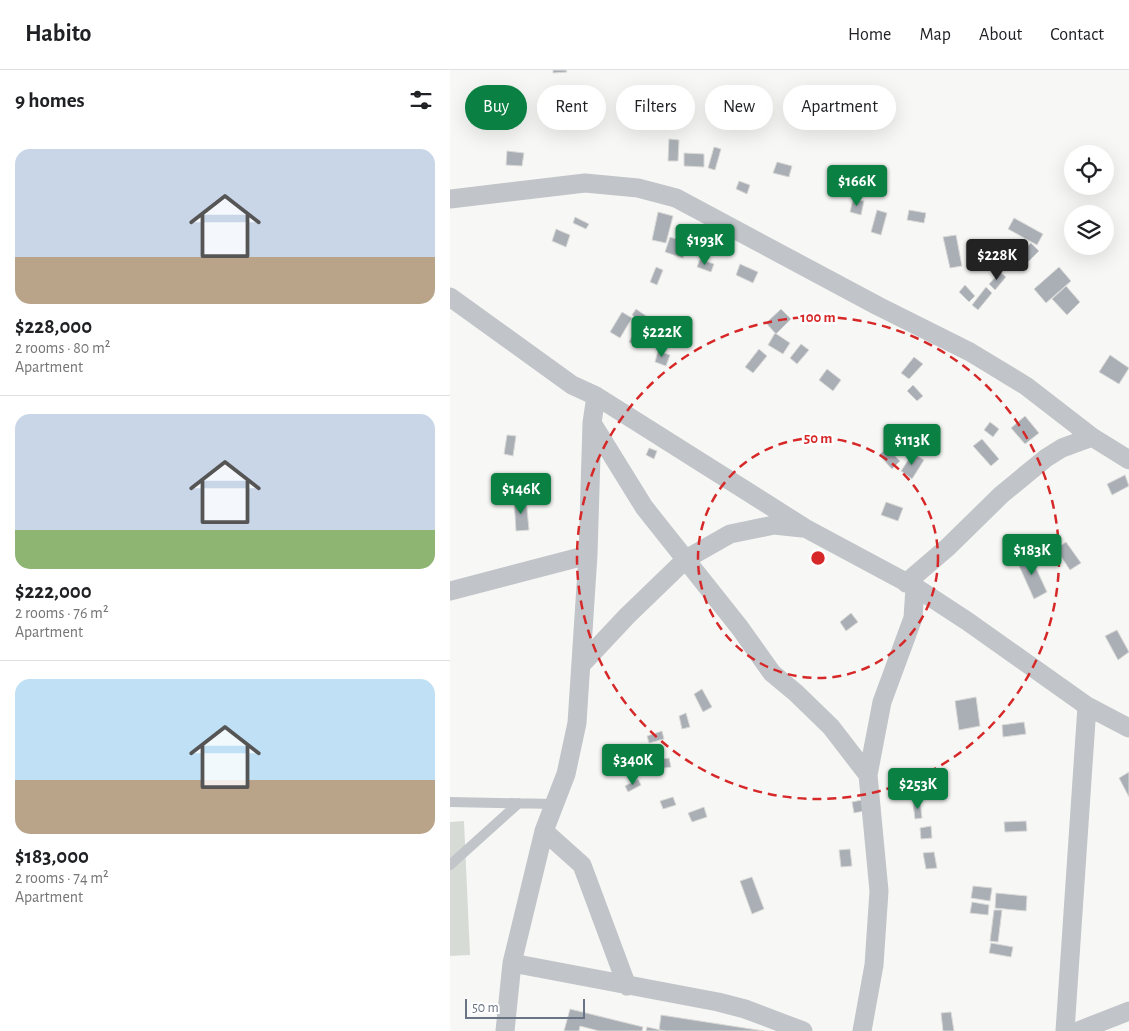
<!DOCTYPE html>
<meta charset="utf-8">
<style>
body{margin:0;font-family:"Alegreya Sans",sans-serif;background:#f6f6f6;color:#202124;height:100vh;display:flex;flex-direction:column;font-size:19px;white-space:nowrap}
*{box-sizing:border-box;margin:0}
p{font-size:16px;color:#757577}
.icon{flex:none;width:28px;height:28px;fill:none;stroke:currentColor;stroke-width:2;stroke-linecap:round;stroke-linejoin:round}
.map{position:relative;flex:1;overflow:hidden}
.details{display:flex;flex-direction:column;background:#fff;width:450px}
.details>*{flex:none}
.guide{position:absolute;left:15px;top:15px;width:475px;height:45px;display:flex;gap:10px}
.fabs{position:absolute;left:614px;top:75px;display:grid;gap:10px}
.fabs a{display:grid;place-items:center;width:50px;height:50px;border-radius:50%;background:#fff;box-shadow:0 5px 20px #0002;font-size:25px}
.scale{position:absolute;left:15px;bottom:12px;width:120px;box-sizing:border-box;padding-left:5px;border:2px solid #697484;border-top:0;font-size:14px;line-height:18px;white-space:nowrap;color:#697484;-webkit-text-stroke:4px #fff;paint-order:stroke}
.price{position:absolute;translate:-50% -42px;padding:0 11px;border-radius:5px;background:#0b8043;color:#fff;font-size:16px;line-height:32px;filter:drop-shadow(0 1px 2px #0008)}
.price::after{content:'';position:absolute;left:50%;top:30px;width:15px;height:11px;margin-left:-8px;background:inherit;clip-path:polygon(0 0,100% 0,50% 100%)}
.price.current{background:#222;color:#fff}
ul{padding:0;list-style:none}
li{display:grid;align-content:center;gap:10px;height:265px;padding:0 15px}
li+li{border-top:1px solid #e0e0e0}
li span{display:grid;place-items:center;height:155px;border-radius:15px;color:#555}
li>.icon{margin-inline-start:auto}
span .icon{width:90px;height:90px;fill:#fffc;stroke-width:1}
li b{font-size:21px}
h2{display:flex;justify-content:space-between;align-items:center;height:60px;padding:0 15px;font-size:21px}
.pill{padding:0 18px;border-radius:22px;background:#fff;box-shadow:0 5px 20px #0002;font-size:18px;line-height:45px}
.pill.current{background:#0b8043;color:#fff}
header{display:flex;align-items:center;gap:30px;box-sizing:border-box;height:70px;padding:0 25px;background:#fff;border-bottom:1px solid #e0e0e0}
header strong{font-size:24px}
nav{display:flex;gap:28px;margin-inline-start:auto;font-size:18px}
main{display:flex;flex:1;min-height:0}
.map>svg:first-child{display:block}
</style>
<header>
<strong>Habito</strong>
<nav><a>Home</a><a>Map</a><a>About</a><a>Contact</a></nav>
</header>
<main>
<section class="details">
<h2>9 homes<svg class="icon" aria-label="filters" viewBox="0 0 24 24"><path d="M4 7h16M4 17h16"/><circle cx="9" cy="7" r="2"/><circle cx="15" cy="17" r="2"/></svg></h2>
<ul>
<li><span style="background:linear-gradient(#c9d6e8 70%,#b9a48a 0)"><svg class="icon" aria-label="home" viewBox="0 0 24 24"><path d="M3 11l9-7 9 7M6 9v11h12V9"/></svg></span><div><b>$228,000</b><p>2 rooms · 80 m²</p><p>Apartment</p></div></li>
<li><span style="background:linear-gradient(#c9d6e8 75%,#8fb573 0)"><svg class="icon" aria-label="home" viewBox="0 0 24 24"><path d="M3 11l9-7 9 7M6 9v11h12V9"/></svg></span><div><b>$222,000</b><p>2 rooms · 76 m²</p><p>Apartment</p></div></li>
<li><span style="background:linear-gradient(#bfe0f5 65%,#b9a48a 0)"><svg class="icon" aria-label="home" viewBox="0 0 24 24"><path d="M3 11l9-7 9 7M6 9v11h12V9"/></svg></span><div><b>$183,000</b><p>2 rooms · 74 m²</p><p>Apartment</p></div></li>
</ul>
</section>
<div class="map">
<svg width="679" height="961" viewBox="0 0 679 961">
<rect width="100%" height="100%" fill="#f7f8f5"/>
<path fill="#d6dcd5" d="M14,751l6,134 -20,1v-134z"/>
<path fill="#aaafb6" stroke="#d9d9d7" d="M103,0h13l1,2 -14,1z
M219,69l10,1 -1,21h-10z
M264,77l7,2 -6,21 -7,-2z
M57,81l17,2 -2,13 -16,-1z
M234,83l20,1v13l-20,-1z
M327,92l15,4 -3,11 -16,-4z
M289,111l11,4 -3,9 -11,-5z
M392,114l22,6 -3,9 -22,-7z
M403,129l11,2 -3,14 -11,-3z
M427,140l10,3 -6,22 -10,-3z
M459,140l17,3 -2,10 -17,-3z
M208,142l15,4 -7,27 -14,-3z
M125,147l14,7 -3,5 -13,-6z
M564,148l29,16 -6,11 -29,-16z
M106,159l14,6 -4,12 -14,-6z
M506,165l6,31 -12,2 -7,-31z
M220,167l18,6 -5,15 -18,-6z
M581,173l8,8 -17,17 -8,-8z
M250,189l14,5 -3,8 -14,-5z
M290,194l18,8 -5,11 -17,-8z
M206,197l7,3 -6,15 -7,-3z
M609,197l12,14 -25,22 -12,-14z
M550,202l6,5 -11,13 -6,-6z
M515,215l10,11 -6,6 -10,-10z
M616,216l14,16 -13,13 -15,-16z
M536,217l6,6 -14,17 -6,-5z
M186,239l13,9 -4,6 -13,-9z
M331,239l10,10 -15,15 -10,-11z
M172,242l10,6 -12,20 -10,-6z
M188,255l10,6 -9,17 -10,-6z
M325,263l15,10 -7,11 -15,-9z
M351,274l8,6 -12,14 -7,-6z
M309,279l8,7 -14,17 -8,-6z
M208,281l12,4 -4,11 -11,-4z
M660,285l19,13 -10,16 -20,-12z
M464,287l9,7 -14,15 -8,-6z
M377,299l14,11 -8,11 -14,-11z
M463,315l10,11 -6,5 -10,-10z
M575,346l14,17 -14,11 -14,-16z
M540,352l9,7 -6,8 -9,-7z
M57,365l9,1 -3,20 -9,-2z
M532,369l17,20 -8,7 -18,-20z
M199,378l8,3 -3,8 -8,-4z
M437,378l13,13 -8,8 -13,-14z
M463,383l11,7 -12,19 -11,-8z
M675,405l4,11 -17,9 -5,-11z
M76,428l3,32 -13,1 -2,-32z
M436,432l17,6 -5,13 -17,-6z
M616,472l15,21 -11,7 -14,-21z
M579,483l18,39 -13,7 -18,-40z
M401,543l7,9 -12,9 -6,-9z
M667,560l12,22 -11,8 -13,-24z
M252,619l10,18 -9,5 -9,-18z
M526,627l4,29 -21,4 -4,-29z
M236,643l4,14 -8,2 -3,-13z
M574,652l2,12 -23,3 -1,-12z
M212,661l2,8 -15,4 -2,-7z
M219,688l2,9 -20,3 -2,-9z
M679,702v25l-10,-19z
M188,709l3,6 -13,7 -3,-6z
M223,727l3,8 -13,4 -3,-8z
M412,730l2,11 -10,2 -2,-11z
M470,731l2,17 -7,1 -2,-17z
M254,737l3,10 -15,5 -4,-9z
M576,751l1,10 -22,1 -1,-10z
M481,756l1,12 -11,1 -1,-11z
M400,779l2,17 -11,1 -2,-17z
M484,782l3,16 -11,1 -3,-16z
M302,807l12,32 -12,5 -12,-33z
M523,816l19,2 -2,13 -19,-3z
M546,823l31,3 -1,15 -31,-3z
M522,832l17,3 -1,10 -18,-2z
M544,840h8l-4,32 -8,-1z
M541,873l22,4 -2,10 -22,-4z
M120,939l73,18 -1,4h-43l-19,-5 -1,5h-15z
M501,942l3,19h-11l-2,-18z
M211,945l103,16h-105z
M197,957l18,4h-19z"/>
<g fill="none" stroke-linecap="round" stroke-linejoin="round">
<path stroke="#c1c4c8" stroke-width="10" d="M0,732l104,2
M0,795l69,-62"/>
<path stroke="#c1c4c8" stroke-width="19" d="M0,129l135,-16 53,5 38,10 202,108 92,46 56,34 66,51 37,23
M0,227l122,88 24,11 209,132 110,59 52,34 120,85 42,22
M142,353l52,84 96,121 32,45 24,20 35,34 37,48
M456,513l42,-36 53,-52 45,-37 16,-10 30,-11
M0,521l138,-36
M131,595l46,-49 59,-57 44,-25 44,-9 28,3
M94,761l38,34 45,121
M62,893l206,39 27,7 58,22
M55,961l7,-68 32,-132 22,-57 11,-51 11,-168 4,-132 4,-27
M412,961l12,-66 5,-74 -11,-116 14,-73 31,-84 2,-31
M615,961l22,-325
M628,961l51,-20"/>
</g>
<g fill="none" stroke="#d62828" stroke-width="2.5" stroke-dasharray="9 6">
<circle cx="368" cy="488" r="120"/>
<circle cx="368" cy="488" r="241"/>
</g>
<circle cx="368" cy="488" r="8" fill="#d62828" stroke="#fff" stroke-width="2.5"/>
<g font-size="15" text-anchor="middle" font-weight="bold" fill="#d62828" stroke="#fff" stroke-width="5" stroke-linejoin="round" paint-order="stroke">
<text x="368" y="252">100 m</text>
<text x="368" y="373">50 m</text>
</g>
</svg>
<div class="fabs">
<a><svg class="icon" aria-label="locate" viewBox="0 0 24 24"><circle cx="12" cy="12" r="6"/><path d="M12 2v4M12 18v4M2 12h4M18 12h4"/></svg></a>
<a><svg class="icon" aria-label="layers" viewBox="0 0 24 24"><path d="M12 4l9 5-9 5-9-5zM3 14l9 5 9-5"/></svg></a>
</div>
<div class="scale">50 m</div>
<b class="price" style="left:407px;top:137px">$166K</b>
<b class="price" style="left:255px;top:196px">$193K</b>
<b class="price current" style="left:547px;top:211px">$228K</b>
<b class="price" style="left:212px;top:288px">$222K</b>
<b class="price" style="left:462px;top:396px">$113K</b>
<b class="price" style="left:71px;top:445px">$146K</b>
<b class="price" style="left:582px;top:506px">$183K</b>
<b class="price" style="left:183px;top:716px">$340K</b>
<b class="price" style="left:468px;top:740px">$253K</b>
<div class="guide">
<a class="pill current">Buy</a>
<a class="pill">Rent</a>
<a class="pill">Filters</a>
<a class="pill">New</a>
<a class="pill">Apartment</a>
</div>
</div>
</main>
